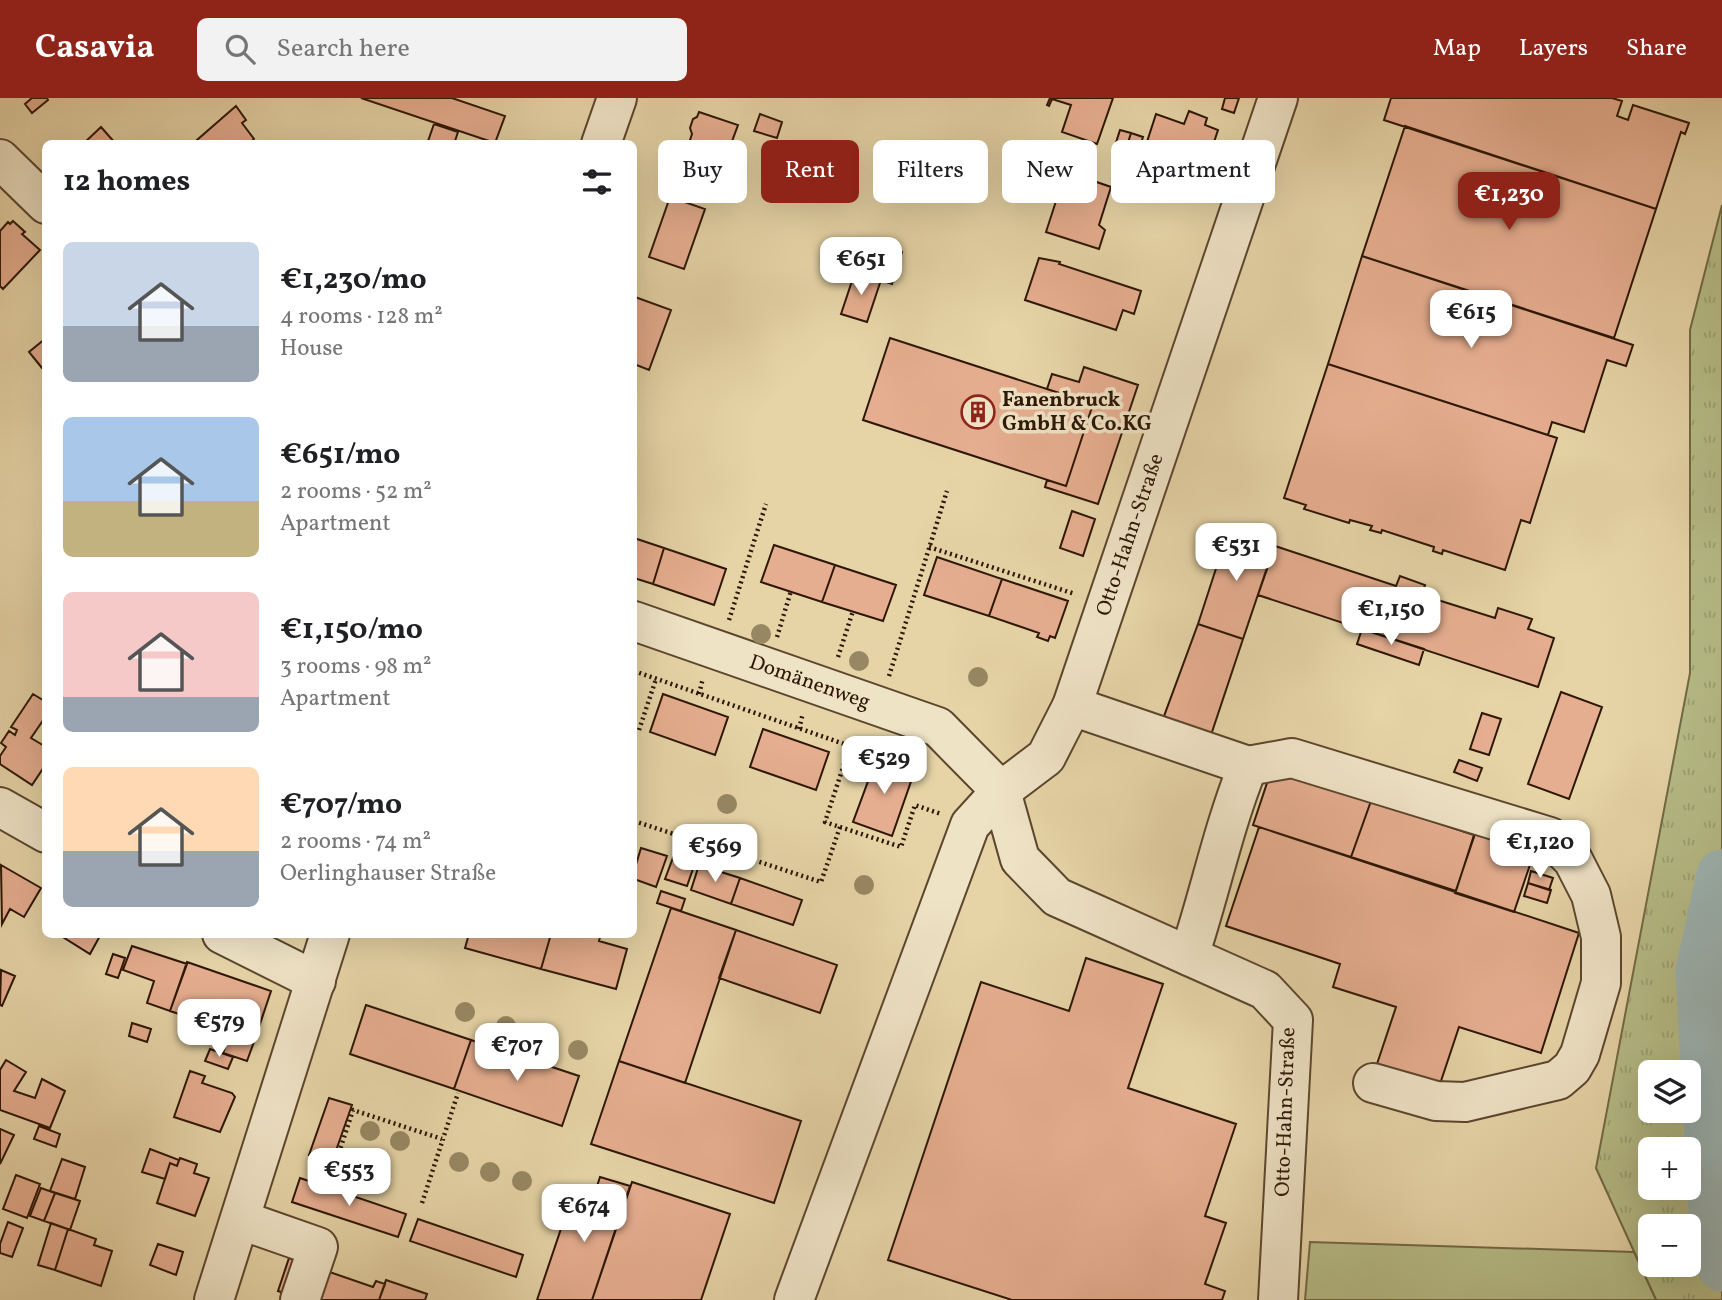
<!DOCTYPE html>
<meta charset="utf-8">
<style>
body{margin:0;font-family:Vollkorn,serif;background:#f2f2f2;color:#202124;height:100vh;display:flex;flex-direction:column;font-size:26px;white-space:nowrap}
*{box-sizing:border-box;margin:0}
p{font-size:23px;color:#757577}
.icon{flex:none;width:38px;height:38px;fill:none;stroke:currentColor;stroke-width:2;stroke-linecap:round;stroke-linejoin:round}
.map{position:relative;flex:1;overflow:hidden}
.side{position:absolute;left:42px;top:42px;width:595px;height:798px;display:flex;flex-direction:column;background:#fff;border-radius:10px;box-shadow:0 7px 28px #0002}
.side>*{flex:none}
.top-card{position:absolute;left:658px;top:42px;width:665px;height:63px;display:flex;gap:14px}
.tools{position:absolute;left:1638px;top:962px;display:grid;gap:14px}
.tools a{display:grid;place-items:center;width:63px;height:63px;border-radius:10px;background:#fff;box-shadow:0 7px 28px #0002;font-size:35px}
.price{position:absolute;translate:-50% -60px;padding:0 16px;border-radius:14px;background:#fff;color:#222;font-size:23px;line-height:46px;filter:drop-shadow(0 2px 4px #0008)}
.price::after{content:'';position:absolute;left:50%;top:42px;width:21px;height:16px;margin-left:-10px;background:inherit;clip-path:polygon(0 0,100% 0,50% 100%)}
.price.active{background:#8f2418;color:#fff}
ul{padding:0;list-style:none}
li{display:flex;align-items:center;gap:21px;height:175px;padding:0 21px}
li span{display:grid;place-items:center;flex:none;width:196px;height:140px;border-radius:10px;color:#555}
li>.icon{margin-inline-start:auto}
span .icon{width:84px;height:84px;fill:#fffc;stroke-width:1}
li b{font-size:30px}
h2{display:flex;justify-content:space-between;align-items:center;height:84px;padding:0 21px;font-size:30px}
.chip{padding:0 24px;border-radius:10px;background:#fff;box-shadow:0 7px 28px #0002;font-size:24px;line-height:63px}
.chip.active{background:#8f2418;color:#fff}
header{display:flex;align-items:center;gap:42px;box-sizing:border-box;height:98px;padding:0 35px;background:#8f2418;color:#fff}
header strong{font-size:33px}
nav{display:flex;gap:38px;margin-inline-start:auto;font-size:24px}
.search{width:490px;height:63px;background:#f2f2f2;display:flex;align-items:center;gap:18px;box-sizing:border-box;padding:0 24px;border-radius:10px;color:#757577;font-size:26px}
.map>svg:first-child{display:block}
</style>
<header>
<strong>Casavia</strong>
<div class="search"><svg class="icon" aria-label="search" viewBox="0 0 24 24"><circle cx="10" cy="10" r="6"/><path d="M15 15l6 6"/></svg>Search here</div>
<nav><a>Map</a><a>Layers</a><a>Share</a></nav>
</header>
<div class="map">
<svg width="1722" height="1202" viewBox="0 0 1722 1202">
<defs>
<pattern id="grass-tufts" width="24" height="20" patternUnits="userSpaceOnUse" patternTransform="scale(1.75)"><rect width="24" height="20" fill="#b6bc87"/><path d="M3 7l-1-3M5 7V3M7 7l1-3M15 17l-1-3M17 17v-4M19 17l1-3" fill="none" stroke="#9da173"/></pattern>
</defs>
<rect width="100%" height="100%" fill="#e6d4a7"/>
<filter id="stains"><feTurbulence type="fractalNoise" baseFrequency=".00286" numOctaves="4"/><feColorMatrix values="0 0 0 0 .2 0 0 0 0 .09 0 0 0 0 .02 0 0 0 .5 -.17"/></filter>
<radialGradient id="worn" r=".72"><stop offset=".6" stop-color="#630" stop-opacity="0"/><stop offset="1" stop-color="#630" stop-opacity=".3"/></radialGradient>
<path fill="url(#grass-tufts)" stroke="#726a46" stroke-width="2" fill-rule="evenodd" d="M1722,107v1095h-66l-60,-132 94,-495v-343zM1650,975h39v38h-39zM1650,1052h39v38h-39zM1650,1129h39v38h-39z"/>
<path fill="#b6bc87" stroke="#726a46" stroke-width="2" d="M1310,1144l324,10 22,48h-351z"/>
<g fill="none" stroke-linecap="round" stroke-linejoin="round">
<path stroke="#9cb5b4" stroke-width="51" d="M1722,777l-21,96 13,241 8,54"/>
</g>
<path fill="#e6ae90" stroke="#2e1705" stroke-width="2" d="M32,0h15l1,2 -16,13 -7,-9z
M361,0h91l53,18 -10,27z
M1050,0h63l-16,46 -35,-12 9,-27 -19,-6 -3,7 -2,-1z
M1225,0h14l-5,15 -12,-4z
M1391,0h221l10,3 -5,15 11,4 5,-15 56,18 -4,11 -4,-2 -25,77 -272,-89z
M236,8l10,14 -4,3 12,16 -5,5h-49l-3,-4z
M1189,13l18,7 -2,7 13,5 -12,36 -60,-21 10,-31 28,10z
M699,14l39,13 -7,19 6,1 -2,6 2,1 -1,4 -8,-3 -4,12 -38,-13 6,-18 -2,-6 3,-9 4,-2z
M760,16l22,8 -5,16 -23,-7z
M434,26l24,8 -4,12h-27z
M1405,28l251,83 -42,129 -252,-82z
M101,29l15,17h-33z
M1120,32l11,3 -7,23 -11,-4z
M1131,35l12,4 -7,23 -12,-4z
M1056,70l55,19 -12,38 6,5 -6,19 -53,-17 12,-37 -9,-3z
M670,99l35,12 -21,60 -35,-12z
M13,123l12,11 -3,2 18,16 -37,39 -3,-3v-55l8,-9 2,2z
M862,140l40,14 -10,32 -41,-14z
M1362,158l271,89 -7,21 -19,-6 -23,72 -32,-10 -4,13 -220,-71z
M1039,160l21,4 -1,2 82,27 -7,23 -11,-4 -7,20 -91,-30z
M855,174l26,8 -14,42 -26,-8z
M635,199l36,13 -22,60 -15,-6z
M46,240v27l-4,3 -13,-16z
M890,240l203,66 -27,82 -203,-66z
M1328,266l229,74 -27,85 -9,-3 -16,50 -62,-20 -1,4 -9,-3 1,-4 -52,-17 -1,3 -11,-3 2,-4 -22,-6 -1,3 -45,-14 2,-4 -22,-7z
M1084,269l54,18 -40,119 -53,-17 2,-7 19,6 27,-82 -46,-15 5,-15 27,8z
M1072,413l23,8 -12,37 -23,-8z
M1225,429l50,17 -32,95 -45,-15 26,-80 -4,-1z
M634,440l30,10 -11,36 -19,-6z
M774,447l61,20 -13,37 -61,-20z
M1275,448l121,40 4,-10 25,9 -3,10 73,23 3,-10 34,11 -4,10 26,9 -16,49 -280,-92z
M664,450l62,21 -12,36 -61,-21z
M937,459l65,22 -13,37 -65,-21z
M835,467l61,20 -13,36 -61,-19z
M1002,481l66,22 -13,37 -5,-2 -2,5 -11,-4 2,-4 -50,-17z
M1198,526l45,15 -32,96 -48,-16z
M1362,531l62,20 -5,16 -62,-21z
M1561,594l41,15 -33,92 -41,-15z
M33,596l13,8v14l-15,22 15,9v17l-14,21 -32,-21v-8l6,-9 -5,-4 8,-12 6,4 2,-5 -6,-3z
M663,596l65,23 -13,38 -65,-23z
M1482,615l19,6 -12,36 -19,-6z
M763,631l66,23 -13,38 -66,-23z
M877,659l38,13 -23,66 -39,-14z
M1459,662l23,8 -5,13 -23,-9z
M1272,670l99,33 -20,56 -98,-32z
M1371,703l103,34 -18,56 -105,-34z
M1259,729l320,106 -38,120 -82,-26 -20,60 -63,-20 20,-60 -63,-20 7,-23 -114,-38z
M1475,736l59,19 -20,59 -59,-19z
M641,750l26,8 -11,31 -22,-8v-8z
M674,757l21,8 -8,23 -22,-7z
M1,767l40,23 -17,29 -14,-8 -8,15z
M699,767l41,13 -9,26 -40,-14z
M1531,773l22,7 -4,12 -21,-7z
M740,780l62,22 -9,25 -62,-21z
M1528,785l23,7 -4,13 -23,-7z
M661,793l24,8 -4,12 -24,-8z
M671,810l65,22 -51,153 -66,-22z
M736,832l101,35 -17,48 -101,-35z
M58,836h43l-11,20z
M469,836h82l-10,35 -76,-21z
M551,836l28,2 1,-2h21l-2,7 28,8 -11,40 -75,-20z
M132,848l55,18 -17,47 -23,-8 7,-22 -31,-11z
M113,856l12,4 -7,20 -12,-4z
M1086,860l77,26 -35,104 108,36 -31,92 21,7 -21,61 20,7 -3,9h-210l-124,-40 93,-278 88,29z
M187,864l84,29 -16,48 -85,-28z
M1,872l14,6 -13,30 -2,-1z
M366,907l105,35 -17,49 -104,-35z
M132,925l19,6 -4,13 -18,-6z
M231,933l24,8 -8,22 -24,-8z
M471,942l108,36 -17,50 -108,-37z
M210,951l23,8 -5,12 -23,-8z
M6,962l20,12 -12,19 21,7 7,-19 23,12 -15,37 -50,-18v-40z
M619,963l182,60 -27,82 -183,-59z
M190,973l15,5 -3,7 30,10 3,4 -15,35 -46,-15z
M329,1000l23,7 -20,57 -23,-7z
M39,1028l21,8 -4,13 -22,-8z
M0,1031l14,6 -14,29z
M150,1051l29,11 -2,6 -7,-3 -5,16 -23,-7z
M180,1060l17,6 -3,9 15,5 -14,38 -38,-13 13,-40 7,3z
M62,1061l23,8 -10,32 -25,-8z
M16,1077l24,9 -13,34 -24,-9z
M600,1079l30,9 -38,114h-55l35,-104 20,6z
M300,1080l106,36 -8,23 -106,-35z
M632,1084l98,32 -29,86h-109z
M41,1090l14,5 -11,28 -14,-5z
M55,1095l25,8 -10,29 -26,-9z
M418,1121l105,36 -7,22 -106,-36z
M8,1124l15,6 -11,29 -12,-4v-9z
M51,1125l17,6 -13,41 -17,-5z
M68,1131l28,10 -2,6 18,6 -11,35 -46,-16z
M158,1146l25,8 -7,23 -26,-10z
M289,1160l84,29 3,-6 9,3 -6,16h-74l-27,-9z
M386,1182l41,14 -2,6h-46z"/>
<g fill="none" stroke-linecap="round" stroke-linejoin="round">
<defs>
<g id="minor">
<path d="M601,46l16,-46"/>
<path d="M0,61l46,45"/>
<path id="s1" d="M634,523l304,106 63,64 19,68 37,38 208,93 28,30 -15,280"/>
<path d="M1072,608l176,60c-25,62 -38,127 -59,190"/>
<path d="M1248,668l44,-8 258,79 23,23 18,35 10,42v46l-21,71 -8,14 -14,12 -93,22 -29,-1 -63,-18"/>
<path d="M0,709l46,26"/>
<path d="M222,836l94,47"/>
<path d="M241,1122l77,27 -18,53"/>
<path d="M214,1202l116,-366"/>
<path id="s2" d="M794,1202l176,-475 31,-34 45,-34 26,-51 206,-608"/>
</g>
</defs>
<use href="#minor" stroke="#5c462e" stroke-width="42"/>
<path stroke="#2e1705" stroke-width="4.5" stroke-dasharray="2 3.5" stroke-linecap="butt" d="M929,449l146,47
M729,522l37,-116
M777,539l14,-46
M838,559l15,-46
M634,573l216,75 -25,76 15,5 -19,55 -187,-61
M889,578l58,-185
M699,596l4,-16
M799,631l4,-16
M639,632l17,-51
M840,729l61,20 14,-42 26,9
M332,1076l21,-64 89,29
M422,1105l36,-110"/>
<use href="#minor" stroke="#efe3c6" stroke-width="38"/>
</g>
<g fill="#978863">
<circle cx="761" cy="536" r="10"/>
<circle cx="859" cy="563" r="10"/>
<circle cx="978" cy="579" r="10"/>
<circle cx="727" cy="706" r="10"/>
<circle cx="864" cy="787" r="10"/>
<circle cx="465" cy="914" r="10"/>
<circle cx="506" cy="928" r="10"/>
<circle cx="578" cy="952" r="10"/>
<circle cx="370" cy="1033" r="10"/>
<circle cx="400" cy="1043" r="10"/>
<circle cx="459" cy="1064" r="10"/>
<circle cx="490" cy="1074" r="10"/>
<circle cx="522" cy="1083" r="10"/>
</g>
<defs>
<symbol id="building-ring" viewBox="-11 -11 22 22"><circle r="9.5" fill="#efe3c6" stroke="#8f2418" stroke-width="1.5"/><path d="M-4-6H4V6H1V3H-1V6H-4ZM-2.5-4.3h1.7v1.8h-1.7ZM.8-4.3h1.7v1.8H.8ZM-2.5-1h1.7V.8h-1.7ZM.8-1h1.7V.8H.8Z" fill="#8f2418"/></symbol>
</defs>
<g fill-rule="evenodd">
<use href="#building-ring" x="959" y="295" width="38" height="38"/>
</g>
<g text-anchor="middle" dominant-baseline="central" stroke-width="7" stroke-linejoin="round" paint-order="stroke">
<g font-size="21" font-weight="bold" fill="#2e1705" stroke="#efe3c6" text-anchor="start">
<text x="1002" y="302">Fanenbruck<tspan x="1002" dy="24">GmbH &amp; Co.KG</tspan></text>
</g>
<g font-size="21" fill="#2e1705" stroke="#efe3c6">
<text stroke="none"><textPath href="#s2" startOffset="847">Otto-Hahn-Straße</textPath></text>
<text stroke="none"><textPath href="#s1" startOffset="186">Domänenweg</textPath></text>
<text transform="translate(1286 1014) rotate(-88)">Otto-Hahn-Straße</text>
</g>
</g>
<rect width="100%" height="100%" filter="url(#stains)"/>
<rect width="100%" height="100%" fill="url(#worn)"/>
</svg>
<div class="tools">
<a><svg class="icon" aria-label="layers" viewBox="0 0 24 24"><path d="M12 4l9 5-9 5-9-5zM3 14l9 5 9-5"/></svg></a>
<a>+</a>
<a>−</a>
</div>
<b class="price active" style="left:1509px;top:134px">€1,230</b>
<b class="price" style="left:861px;top:199px">€651</b>
<b class="price" style="left:1471px;top:252px">€615</b>
<b class="price" style="left:1236px;top:485px">€531</b>
<b class="price" style="left:1391px;top:549px">€1,150</b>
<b class="price" style="left:884px;top:698px">€529</b>
<b class="price" style="left:1540px;top:782px">€1,120</b>
<b class="price" style="left:715px;top:786px">€569</b>
<b class="price" style="left:219px;top:961px">€579</b>
<b class="price" style="left:517px;top:985px">€707</b>
<b class="price" style="left:349px;top:1110px">€553</b>
<b class="price" style="left:584px;top:1146px">€674</b>
<div class="top-card">
<a class="chip">Buy</a>
<a class="chip active">Rent</a>
<a class="chip">Filters</a>
<a class="chip">New</a>
<a class="chip">Apartment</a>
</div>
<section class="side">
<h2>12 homes<svg class="icon" aria-label="filters" viewBox="0 0 24 24"><path d="M4 7h16M4 17h16"/><circle cx="9" cy="7" r="2"/><circle cx="15" cy="17" r="2"/></svg></h2>
<ul>
<li><span style="background:linear-gradient(#c9d6e8 60%,#9aa5b1 0)"><svg class="icon" aria-label="home" viewBox="0 0 24 24"><path d="M3 11l9-7 9 7M6 9v11h12V9"/></svg></span><div><b>€1,230/mo</b><p>4 rooms · 128 m²</p><p>House</p></div></li>
<li><span style="background:linear-gradient(#a9c7e8 60%,#c2b280 0)"><svg class="icon" aria-label="home" viewBox="0 0 24 24"><path d="M3 11l9-7 9 7M6 9v11h12V9"/></svg></span><div><b>€651/mo</b><p>2 rooms · 52 m²</p><p>Apartment</p></div></li>
<li><span style="background:linear-gradient(#f6c9c9 75%,#9aa5b1 0)"><svg class="icon" aria-label="home" viewBox="0 0 24 24"><path d="M3 11l9-7 9 7M6 9v11h12V9"/></svg></span><div><b>€1,150/mo</b><p>3 rooms · 98 m²</p><p>Apartment</p></div></li>
<li><span style="background:linear-gradient(#ffd9b3 60%,#9aa5b1 0)"><svg class="icon" aria-label="home" viewBox="0 0 24 24"><path d="M3 11l9-7 9 7M6 9v11h12V9"/></svg></span><div><b>€707/mo</b><p>2 rooms · 74 m²</p><p>Oerlinghauser Straße</p></div></li>
</ul>
</section>
</div>
